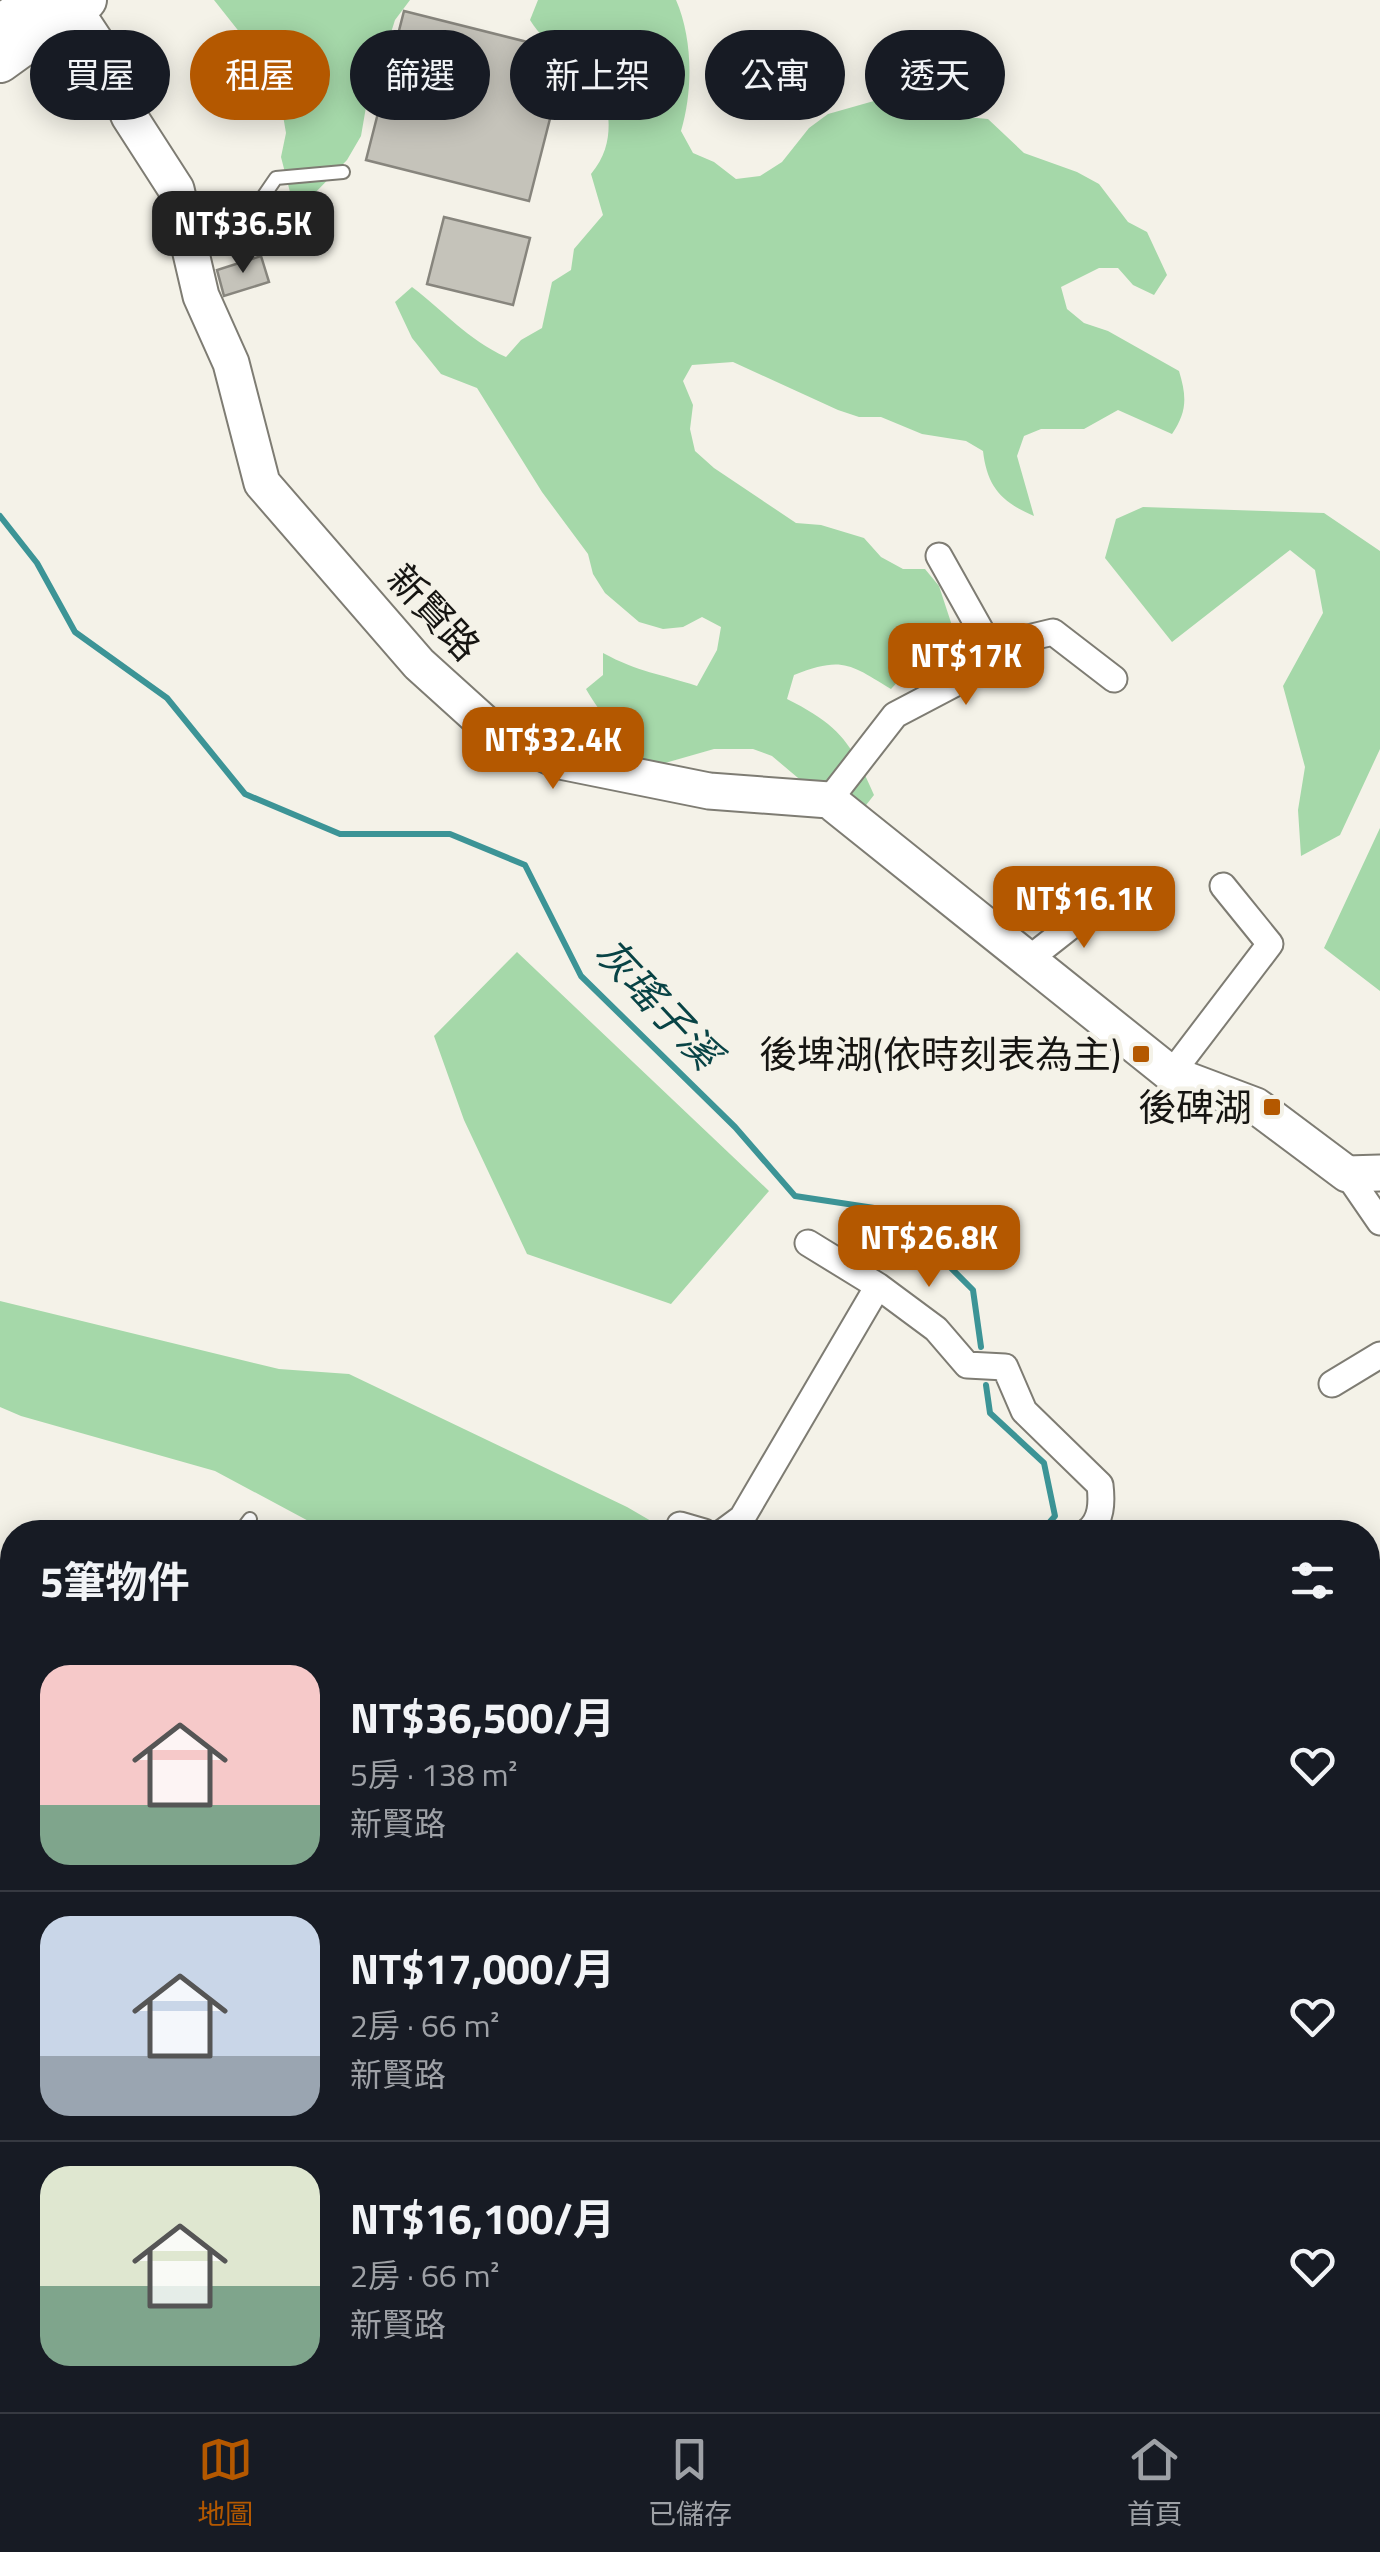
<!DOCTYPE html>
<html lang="zh-TW">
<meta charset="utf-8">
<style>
body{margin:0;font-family:"Titillium Web","Noto Sans TC",sans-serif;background:#20242c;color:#f1f3f6;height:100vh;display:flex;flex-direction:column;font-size:38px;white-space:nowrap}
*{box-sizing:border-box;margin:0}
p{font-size:32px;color:#9ea1a6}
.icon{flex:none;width:55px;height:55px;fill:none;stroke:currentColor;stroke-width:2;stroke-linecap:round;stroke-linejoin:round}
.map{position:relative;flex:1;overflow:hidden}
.side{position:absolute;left:0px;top:1520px;width:1380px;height:892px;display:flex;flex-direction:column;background:#171b24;border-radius:40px 40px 0 0;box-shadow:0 5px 25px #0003}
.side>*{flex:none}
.guide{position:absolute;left:30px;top:30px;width:1320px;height:90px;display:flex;gap:20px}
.price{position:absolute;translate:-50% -85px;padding:0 22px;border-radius:20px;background:#b45800;color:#fff;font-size:32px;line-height:65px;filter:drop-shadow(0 2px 5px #0008)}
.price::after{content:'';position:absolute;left:50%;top:60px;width:30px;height:22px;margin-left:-15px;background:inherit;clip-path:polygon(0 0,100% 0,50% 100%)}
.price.current{background:#222;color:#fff}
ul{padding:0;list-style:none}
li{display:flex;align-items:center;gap:30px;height:250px;padding:0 40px}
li+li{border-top:2px solid #363941}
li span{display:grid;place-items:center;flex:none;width:280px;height:200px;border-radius:30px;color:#555}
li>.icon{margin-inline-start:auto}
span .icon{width:120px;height:120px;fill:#fffc;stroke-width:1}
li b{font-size:42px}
h2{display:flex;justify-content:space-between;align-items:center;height:120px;padding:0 40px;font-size:42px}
.chip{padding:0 35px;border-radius:45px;background:#171b24;box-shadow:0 5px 25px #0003;font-size:35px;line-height:90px}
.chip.current{background:#b45800;color:#fff}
.tabs{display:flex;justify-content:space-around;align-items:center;height:140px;border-top:2px solid #363941;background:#171b24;font-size:28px;color:#9ea1a6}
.tabs a{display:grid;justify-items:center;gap:5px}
.tabs .current{color:#b45800}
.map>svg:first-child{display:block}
</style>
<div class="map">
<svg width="1380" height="2412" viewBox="0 0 1380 2412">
<rect width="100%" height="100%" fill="#f4f2e8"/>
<path fill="#a5d8a9" d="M214,0h196l-15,20 -7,22 2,24 -7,21 -17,20 -5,29 -14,24 -35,36h-21l-10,-39 5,-24 -7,-41 -15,-29z
M538,0h138c17,39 17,91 5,131l12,22 21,9 22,17 24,-3 22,-14 27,-34 19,-14 60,-17 27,5 19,12 54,5 36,34 53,19 22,12 29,38 19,10 20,43 -13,20 -21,-10 -15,-17h-19l-38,19 6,22 17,14 24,8 71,40c8,26 8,41 -7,63l-54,-24 -34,19h-43l-17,7 -7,20 17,60c-33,-14 -47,-30 -51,-65l-17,-10 -44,-7 -41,-17h-22l-21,-7 -105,-48 -41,3 -9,16 10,24 -3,24 5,22 19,17 82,55 25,2 43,13 17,19 22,12h22l14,17 22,67 -19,7 -22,-2 -29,31c-41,-25 -49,-33 -97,-14l-7,24c52,26 64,43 87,96l-15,19 -55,-31 -32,-27 -19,-7h-39l-70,20 -44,-3c21,-39 5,-44 -14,-77l17,-14v-22c35,19 58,21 94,33l20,-36 4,-23 -19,-10 -19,10 -20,2 -24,-7 -34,-29 -12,-19 -5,-20 -46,-62 -65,-104 -36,-14 -29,-36 -17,-36 17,-15c32,24 56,53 94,70l15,-17 21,-12 10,-46 19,-12 3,-21 29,-34 -12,-41c27,-33 16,-62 12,-101 -30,-14 -55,-24 -73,-53z
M1143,507l181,6 56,38v198l-40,86 -39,21 -3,-46 7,-43 -22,-81 40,-73 -8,-43 -25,-20 -118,92 -67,-84 11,-39z
M1380,828v163l-56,-43z
M517,952l252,239 -98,113 -144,-50 -63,-134 -30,-84z
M0,1301l279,68 70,5 278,133 43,25h-341l-114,-61 -194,-55 -21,-9z"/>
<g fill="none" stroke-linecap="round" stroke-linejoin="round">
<path stroke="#3c9496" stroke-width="6" d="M0,516l37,47 38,69 92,66 78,96 95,40h110l75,31 56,111 154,151 60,69 99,15 79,79 8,57
M986,1385l4,28 54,50 11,53 -14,16
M1368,1801l12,7"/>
</g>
<path fill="#c5c3ba" stroke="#87857d" stroke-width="2.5" d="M404,11l163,41 -38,149 -163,-41z
M444,217l86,21 -17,67 -86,-21z
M261,256l8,26 -45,14 -7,-26z"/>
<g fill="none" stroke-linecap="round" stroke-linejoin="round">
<defs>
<path id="lane" d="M194,250l47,-21 35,-51 67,-6
M240,1532l10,-13
M0,2196l10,7"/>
<path id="street" d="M939,556l51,91
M829,800l66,-85 78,-41 17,-27 63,-15 61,47
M1029,959l75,-59
M1171,1074l99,-130 -47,-58
M1347,1174l33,48
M808,1243l70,43
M1332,1384l48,-29
M680,1525l24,7
M723,1532l19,-14 136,-232 58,43 31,36 38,2 19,44 76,74c2,17 2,36 -13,47
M1368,1638l12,-20
M0,1862l12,-7
M609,2412l13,-12"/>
<path id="secondary" d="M68,0l33,50 28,66 47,73 25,107 30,67 31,120 157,181 73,66 68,31 149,30 120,9 342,274 85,32 91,68 33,-1"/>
<path id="primary" d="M0,26l37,-26
M0,62l86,-62"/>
</defs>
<use href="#lane" stroke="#7e7c73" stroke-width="16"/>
<use href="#street" stroke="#7e7c73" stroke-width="29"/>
<use href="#secondary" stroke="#7e7c73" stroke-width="39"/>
<use href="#primary" stroke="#7e7c73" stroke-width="44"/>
<use href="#lane" stroke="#fff" stroke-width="12"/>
<use href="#street" stroke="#fff" stroke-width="25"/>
<use href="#secondary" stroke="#fff" stroke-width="35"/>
<use href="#primary" stroke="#fff" stroke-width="40"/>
</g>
<g fill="#b45800" stroke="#f4f2e8" stroke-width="4">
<rect x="1131" y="1044" width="20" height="20" rx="5"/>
<rect x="1262" y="1097" width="20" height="20" rx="5"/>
</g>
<g text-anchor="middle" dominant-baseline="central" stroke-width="9" stroke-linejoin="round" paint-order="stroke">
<g font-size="38" fill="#161512" stroke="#f4f2e8">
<text transform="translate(434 612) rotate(47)">新賢路</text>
</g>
<g font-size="38" fill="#161512" stroke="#f4f2e8" text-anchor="end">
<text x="1121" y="1054">後埤湖(依時刻表為主)</text>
<text x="1252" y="1107">後碑湖</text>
</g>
<g font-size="40" font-style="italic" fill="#084345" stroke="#f4f2e8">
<text transform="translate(658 1003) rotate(47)">灰瑤子溪</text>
</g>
</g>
</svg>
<b class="price current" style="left:243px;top:276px">NT$36.5K</b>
<b class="price" style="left:966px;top:708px">NT$17K</b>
<b class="price" style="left:553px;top:792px">NT$32.4K</b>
<b class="price" style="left:1084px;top:951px">NT$16.1K</b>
<b class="price" style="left:929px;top:1290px">NT$26.8K</b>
<div class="guide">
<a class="chip">買屋</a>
<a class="chip current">租屋</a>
<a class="chip">篩選</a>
<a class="chip">新上架</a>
<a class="chip">公寓</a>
<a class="chip">透天</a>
</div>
<section class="side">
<h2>5筆物件<svg class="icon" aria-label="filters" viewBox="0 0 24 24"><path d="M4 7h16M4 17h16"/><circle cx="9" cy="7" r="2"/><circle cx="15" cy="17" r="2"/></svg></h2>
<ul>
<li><span style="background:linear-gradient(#f6c9c9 70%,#7fa58c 0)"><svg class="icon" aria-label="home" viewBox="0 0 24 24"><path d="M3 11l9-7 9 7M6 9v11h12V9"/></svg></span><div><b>NT$36,500/月</b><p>5房 · 138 m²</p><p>新賢路</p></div><svg class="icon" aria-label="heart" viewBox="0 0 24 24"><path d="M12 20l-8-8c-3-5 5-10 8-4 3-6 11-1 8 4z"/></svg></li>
<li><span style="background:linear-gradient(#c9d6e8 70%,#9aa5b1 0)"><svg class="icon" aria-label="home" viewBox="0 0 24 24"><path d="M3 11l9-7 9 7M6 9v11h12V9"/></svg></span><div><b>NT$17,000/月</b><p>2房 · 66 m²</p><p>新賢路</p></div><svg class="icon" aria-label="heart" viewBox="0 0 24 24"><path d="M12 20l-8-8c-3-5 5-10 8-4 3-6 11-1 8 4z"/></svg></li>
<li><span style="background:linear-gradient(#dfe7d0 60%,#7fa58c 0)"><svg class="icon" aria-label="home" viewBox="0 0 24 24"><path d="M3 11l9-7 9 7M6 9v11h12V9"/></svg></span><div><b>NT$16,100/月</b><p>2房 · 66 m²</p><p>新賢路</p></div><svg class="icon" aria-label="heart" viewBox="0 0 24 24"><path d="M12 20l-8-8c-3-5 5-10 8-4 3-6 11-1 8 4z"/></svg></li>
</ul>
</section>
</div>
<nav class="tabs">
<a class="current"><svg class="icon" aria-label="map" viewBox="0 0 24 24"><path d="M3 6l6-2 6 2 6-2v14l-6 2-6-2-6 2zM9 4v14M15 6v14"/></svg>地圖</a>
<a><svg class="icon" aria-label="saved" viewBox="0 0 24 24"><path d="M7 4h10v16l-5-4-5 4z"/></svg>已儲存</a>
<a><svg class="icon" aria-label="home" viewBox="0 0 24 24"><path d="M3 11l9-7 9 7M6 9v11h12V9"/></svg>首頁</a>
</nav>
